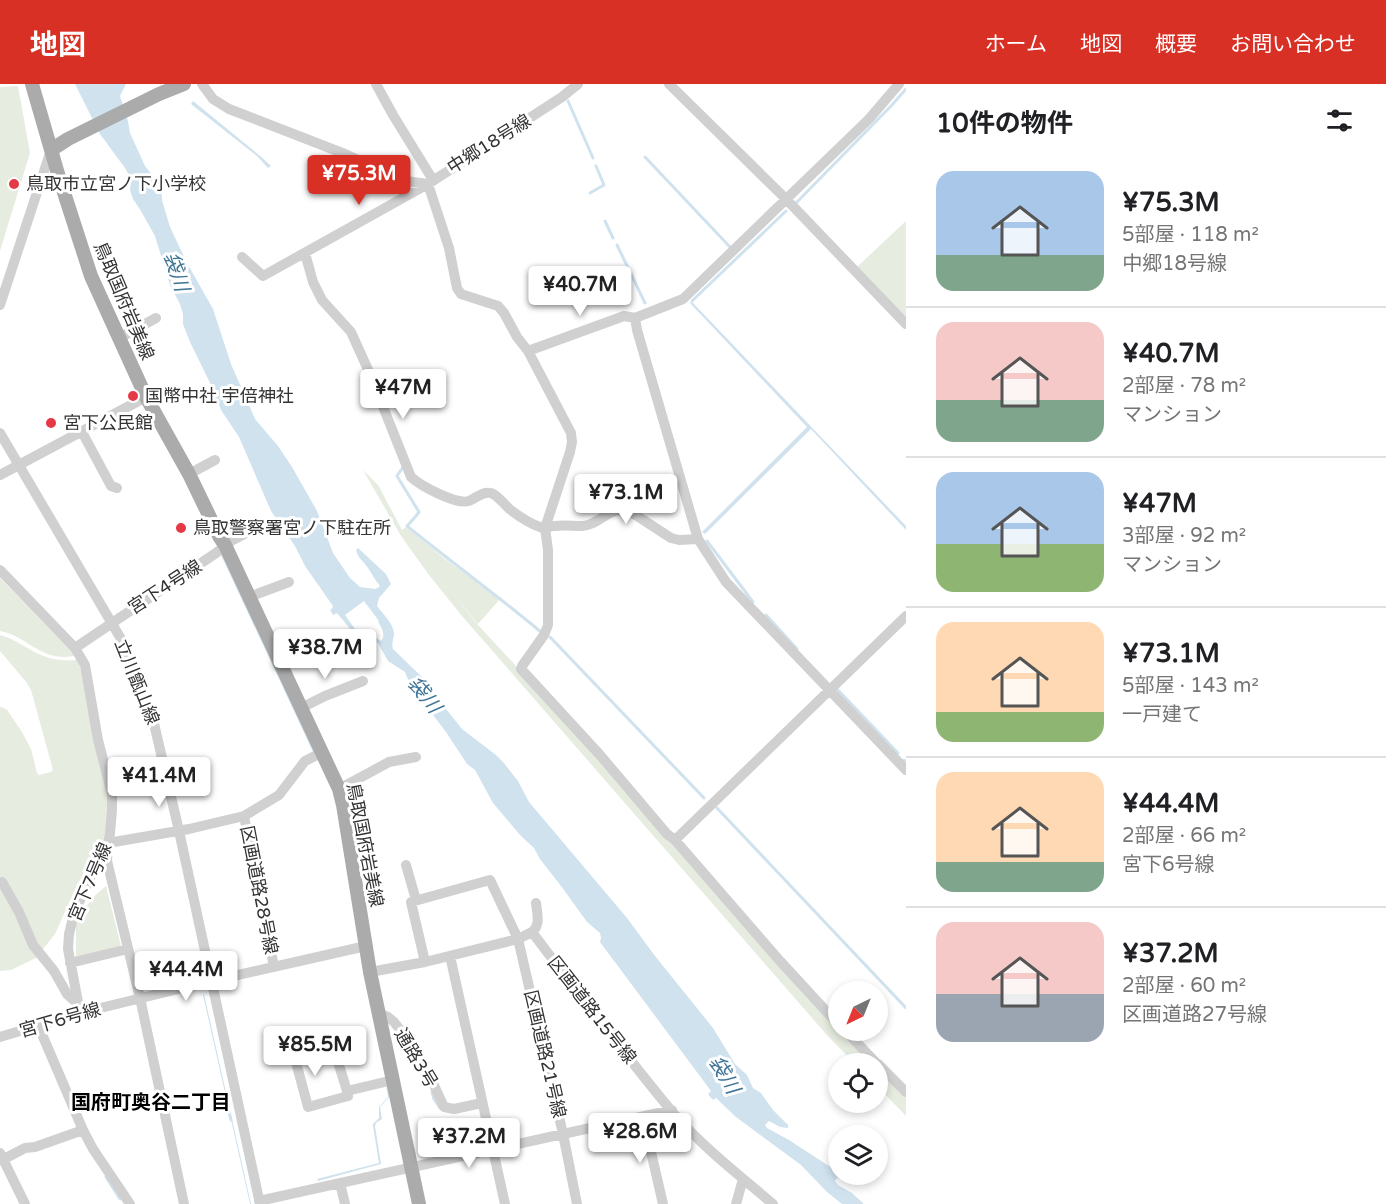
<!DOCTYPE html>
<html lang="ja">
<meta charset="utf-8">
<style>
body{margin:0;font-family:"Varela Round","Noto Sans JP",sans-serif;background:#f2f2f2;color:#202124;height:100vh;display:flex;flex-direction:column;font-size:22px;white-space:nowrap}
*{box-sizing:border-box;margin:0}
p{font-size:20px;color:#757577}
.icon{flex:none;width:33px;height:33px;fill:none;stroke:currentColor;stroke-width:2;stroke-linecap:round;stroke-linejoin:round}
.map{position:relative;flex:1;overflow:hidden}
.drawer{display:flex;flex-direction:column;background:#fff;width:480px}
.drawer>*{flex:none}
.needle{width:39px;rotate:223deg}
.controls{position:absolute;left:828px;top:897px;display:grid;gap:12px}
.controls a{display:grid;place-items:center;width:60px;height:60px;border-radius:50%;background:#fff;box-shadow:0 3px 9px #0003;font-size:30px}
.price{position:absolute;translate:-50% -51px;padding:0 14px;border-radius:6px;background:#fff;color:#222;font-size:20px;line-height:39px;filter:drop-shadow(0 2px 3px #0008)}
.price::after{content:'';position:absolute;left:50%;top:36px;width:18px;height:14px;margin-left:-9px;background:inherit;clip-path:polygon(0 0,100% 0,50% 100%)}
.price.current{background:#d93025;color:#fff}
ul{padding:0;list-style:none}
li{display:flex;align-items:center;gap:18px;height:150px;padding:0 30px}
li+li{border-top:2px solid #e0e0e0}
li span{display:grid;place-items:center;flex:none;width:168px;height:120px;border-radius:18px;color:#555}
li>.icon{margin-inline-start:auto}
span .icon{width:72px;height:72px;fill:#fffc;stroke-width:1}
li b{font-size:26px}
h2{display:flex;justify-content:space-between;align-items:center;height:72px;padding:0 30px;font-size:26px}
header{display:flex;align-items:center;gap:36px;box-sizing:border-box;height:84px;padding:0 30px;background:#d93025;color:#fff}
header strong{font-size:28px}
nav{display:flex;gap:33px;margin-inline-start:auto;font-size:21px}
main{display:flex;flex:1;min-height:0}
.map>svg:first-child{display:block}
</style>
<header>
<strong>地図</strong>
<nav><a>ホーム</a><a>地図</a><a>概要</a><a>お問い合わせ</a></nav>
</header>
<main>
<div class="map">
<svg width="906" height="1120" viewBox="0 0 906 1120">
<rect width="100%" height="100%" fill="#fff"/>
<path fill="#e6ecdf" d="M18,2l12,67 -30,98v-164z
M906,137v96l-49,-50z
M363,386l15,15 24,45 4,-3 39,32 55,40 -22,25 -29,-35 29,36 90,97 270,306v2l3,1 32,32h-19l-28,-29 -364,-418 -33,-41 -28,-39z
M0,494l75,77 -1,1c-34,6 -46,-20 -74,-25z
M0,551c12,3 20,9 31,15 17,10 29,11 47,10l9,32 23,107 -2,35 -30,49 -23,51 -19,24 -25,12 -11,1v-264l4,1 3,2 15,22 9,17 6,24 2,2 12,-3 2,-2 -22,-80 -4,-7 -27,-32z
M106,802l15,60 -45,11v-32l15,-26z
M878,984l28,28v20l-28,-29z"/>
<path fill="#cfe2ee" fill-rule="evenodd" d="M75,0h51l-6,12 8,25 2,12 15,33 16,20 1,14 8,27 17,36 26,46 18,55 24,55 23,27 14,21 25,44 16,42 17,25 10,9 15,2 4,-2 1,-1c-5,-6 -8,-12 -12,-18 -5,-7 -10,-10 -12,-18l2,-2 28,26 5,10 -12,14 -2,8c6,8 16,17 17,27 0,6 -3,10 -1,16l31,30 10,15 28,35 34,26 7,7 15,19 11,21 98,116 28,38 58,72 22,36 12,11 6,13 8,5 12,17 15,15v3l-8,-1 -11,-6 -4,4 2,3 22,12 49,32v2l11,2 2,3 -1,2 -13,-3 -2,3 3,4 14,8 12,11h-22l-15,-12 -26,-27 -65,-48 -20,-19 -3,2 -5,-6 3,-3 -111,-149 1,-4 -1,-5 -13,-11 -26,-36 -21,-27 -6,-11 -13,-12 -28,-33 -18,-33 -8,-6 -21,-32 -36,-47 -5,-13 -17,-11 -10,-18 -7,-5 -5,-1 -7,1 -2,-1 -20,-24 -4,2 -3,-5 2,-1 1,-3 -28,-40 -10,-20 -14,-20 -10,-15 -32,-74 -18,-27 -8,-21 -23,-47 -7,-18v-10l-3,-10 -10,-19 -15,-49 -14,-25 -8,-12 -3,-9 1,-11 -6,-11 -25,-34zM364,517l15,20 -1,1c4,6 8,13 3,19l-11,-7 -13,-2 -12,-17z
M193,17l66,54 12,11 -3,2 -11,-12 -66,-52z
M692,218l214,224v4l-95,-101 -106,105 -3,-2 105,-105 -117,-124z
M222,470l94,200h-2l-93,-199z
M204,910l47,210h-1l-47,-209z
M386,1001h2l2,11 -10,11 2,12 -6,4 -1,3 6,38 -63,17 -1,-2 62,-16 -6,-37v-2l6,-6v-11l9,-10z"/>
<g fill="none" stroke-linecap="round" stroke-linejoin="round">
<path stroke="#cfe2ee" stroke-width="3" d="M568,17l25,57
M645,73l85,90
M590,109l14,-8 -8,-19
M797,118l94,-96 15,-17
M605,137l8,17
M617,161l28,58
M692,217l94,-90
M403,383l-6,9 22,36 -3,4 -9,10c44,36 90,69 134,106
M707,457l46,61
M766,531l31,34
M550,553l154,161
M837,605l61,64
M904,676l2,2
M717,724l189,200
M432,1008l2,7 6,9
M225,1013l6,23
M686,1034l3,-2
M106,1093l14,22"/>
<path stroke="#d0d0d0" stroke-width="10" d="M202,0l11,15 16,10 116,45 60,27 23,3 134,-87 16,-13
M376,0l17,31 40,65
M669,0l117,115 120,125
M305,169l8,29 9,18 29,32 19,42 41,103c10,9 45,28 58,24 7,-3 14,-10 22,-8 8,3 14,13 21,18 8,6 19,13 28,16 5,2 9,-1 14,-1 9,-1 18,0 28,0 15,0 28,-20 46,-16l43,28 8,2 19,-1
M242,173l21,19 165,-92 21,64 8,40 4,6 37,12 6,7 13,24 11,14 43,82 1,9 -2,10 -25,76 3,22v75l-4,10 -22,31 -1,3 79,86 67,79 8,6 105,121 58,63
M0,221l51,-155
M635,234l2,12 61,209 28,43 180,188
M119,254l37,-20
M528,267l96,-35 11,2 48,-19 186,-180 30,-35
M82,348l29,54 6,2
M0,349l124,211 28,71 27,116 81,373
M189,390l26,-14
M0,391l146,-78
M0,486l75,78 141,-95 15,-12 26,-14
M249,513l40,-15
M75,564l10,17 13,75 14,54v16l-2,23 -2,12 -14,24 -20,45 -5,20 -1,15 12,64
M279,578l30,-11 31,-2
M301,624l24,-12 38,-15
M339,705l50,-27 27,-5
M244,732l35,-21 26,-34 18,-9
M675,756l231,-224
M406,781l10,35
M2,798l17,30 14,33 21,26 13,23 12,11
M532,848c9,-7 5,-19 4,-29
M450,872l55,248
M425,878l-14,-60 79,-22 28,59 45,195 14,70
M70,879l58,-14
M370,888l55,-10 93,-23 14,-7c46,61 93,123 142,182 29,33 65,61 99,90
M379,929l9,4 6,5 7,9 32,52 11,24 10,2 28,-6
M38,941l45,105 10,19 37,55
M845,946l32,34
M0,953l80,-24 131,-32 155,-35
M878,980l28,28
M347,1007l-16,-52 -38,12 15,56 40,-11 -1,-5 46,-11
M643,1033l20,87
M0,1069l25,51
M0,1072l4,3 21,-11 10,-1 48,-17
M340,1099l5,21
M259,1117l413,-91
M184,1120l-44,-206 -33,-137 1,-16 6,-3 75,-13 55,-13 30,151
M736,1120l7,-25"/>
<path stroke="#ababab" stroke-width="14" d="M32,0l26,90 33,102 55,121 43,77 30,62 6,9 114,244 4,16 27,167 49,232
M51,66l17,-11 91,-45 25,-10"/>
</g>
<g fill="#e63946" stroke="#fff" stroke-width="2">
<circle cx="14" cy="100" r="6"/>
<circle cx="133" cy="312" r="6"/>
<circle cx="51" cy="339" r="6"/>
<circle cx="181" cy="444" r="6"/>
</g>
<g text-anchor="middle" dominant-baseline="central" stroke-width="6" stroke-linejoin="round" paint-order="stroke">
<g font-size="18" fill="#333" stroke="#fff">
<text transform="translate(489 60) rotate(-32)">中郷18号線</text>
<text transform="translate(124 217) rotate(67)">鳥取国府岩美線</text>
<text transform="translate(165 503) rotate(-33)">宮下4号線</text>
<text transform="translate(137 598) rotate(68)">立川甑山線</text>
<text transform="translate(365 761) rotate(79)">鳥取国府岩美線</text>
<text transform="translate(90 798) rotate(-67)">宮下7号線</text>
<text transform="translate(259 806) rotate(79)">区画道路28号線</text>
<text transform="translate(592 926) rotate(52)">区画道路15号線</text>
<text transform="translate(60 936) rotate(-16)">宮下6号線</text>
<text transform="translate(545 970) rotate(77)">区画道路21号線</text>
<text transform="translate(416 974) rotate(59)">通路3号</text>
</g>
<g font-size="18" fill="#333" stroke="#fff" text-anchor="start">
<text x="26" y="100">鳥取市立宮ノ下小学校</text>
<text x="145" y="312">国幣中社 宇倍神社</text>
<text x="63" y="339">宮下公民館</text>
<text x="193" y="444">鳥取警察署宮ノ下駐在所</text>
</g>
<g font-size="20" font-style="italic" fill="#3f7597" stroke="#fff">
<text transform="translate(176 188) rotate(72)">袋川</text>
<text transform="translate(424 611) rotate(52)">袋川</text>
<text transform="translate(724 991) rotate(60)">袋川</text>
</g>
<g font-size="20" font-weight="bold" fill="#000" stroke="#fff">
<text x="151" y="1019">国府町奥谷二丁目</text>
</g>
</g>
</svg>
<div class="controls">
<a><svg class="needle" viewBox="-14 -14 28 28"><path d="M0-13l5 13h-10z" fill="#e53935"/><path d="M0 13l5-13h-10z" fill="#757577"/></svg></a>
<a><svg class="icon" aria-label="locate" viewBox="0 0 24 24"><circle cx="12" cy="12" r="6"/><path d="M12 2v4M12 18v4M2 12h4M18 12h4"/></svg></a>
<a><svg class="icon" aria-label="layers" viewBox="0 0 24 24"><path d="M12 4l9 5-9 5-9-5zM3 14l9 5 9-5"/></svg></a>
</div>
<b class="price current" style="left:359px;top:122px">¥75.3M</b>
<b class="price" style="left:580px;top:233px">¥40.7M</b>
<b class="price" style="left:403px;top:336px">¥47M</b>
<b class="price" style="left:626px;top:441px">¥73.1M</b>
<b class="price" style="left:325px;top:596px">¥38.7M</b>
<b class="price" style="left:159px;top:724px">¥41.4M</b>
<b class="price" style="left:186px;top:918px">¥44.4M</b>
<b class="price" style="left:315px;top:993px">¥85.5M</b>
<b class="price" style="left:640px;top:1080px">¥28.6M</b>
<b class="price" style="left:469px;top:1085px">¥37.2M</b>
</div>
<section class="drawer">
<h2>10件の物件<svg class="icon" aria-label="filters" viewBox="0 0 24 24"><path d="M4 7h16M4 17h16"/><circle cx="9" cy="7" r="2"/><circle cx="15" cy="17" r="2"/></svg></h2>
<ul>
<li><span style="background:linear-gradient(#a9c7e8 70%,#7fa58c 0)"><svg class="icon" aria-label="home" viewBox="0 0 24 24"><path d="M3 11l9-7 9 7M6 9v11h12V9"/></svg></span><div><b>¥75.3M</b><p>5部屋 · 118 m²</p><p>中郷18号線</p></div></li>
<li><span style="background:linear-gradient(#f6c9c9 65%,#7fa58c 0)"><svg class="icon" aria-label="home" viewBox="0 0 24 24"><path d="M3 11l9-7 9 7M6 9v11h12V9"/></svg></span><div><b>¥40.7M</b><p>2部屋 · 78 m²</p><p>マンション</p></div></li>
<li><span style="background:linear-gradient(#a9c7e8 60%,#8fb573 0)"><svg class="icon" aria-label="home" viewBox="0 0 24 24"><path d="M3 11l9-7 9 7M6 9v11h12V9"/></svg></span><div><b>¥47M</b><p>3部屋 · 92 m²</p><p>マンション</p></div></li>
<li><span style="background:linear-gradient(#ffd9b3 75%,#8fb573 0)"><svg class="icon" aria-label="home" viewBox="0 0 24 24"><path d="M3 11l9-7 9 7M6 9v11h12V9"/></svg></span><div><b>¥73.1M</b><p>5部屋 · 143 m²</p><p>一戸建て</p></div></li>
<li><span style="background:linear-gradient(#ffd9b3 75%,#7fa58c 0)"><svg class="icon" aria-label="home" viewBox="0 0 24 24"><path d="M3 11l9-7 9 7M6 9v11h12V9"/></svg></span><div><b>¥44.4M</b><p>2部屋 · 66 m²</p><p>宮下6号線</p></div></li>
<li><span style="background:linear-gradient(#f6c9c9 60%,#9aa5b1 0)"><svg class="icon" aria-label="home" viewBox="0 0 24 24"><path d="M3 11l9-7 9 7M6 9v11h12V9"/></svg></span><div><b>¥37.2M</b><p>2部屋 · 60 m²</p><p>区画道路27号線</p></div></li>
</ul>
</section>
</main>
